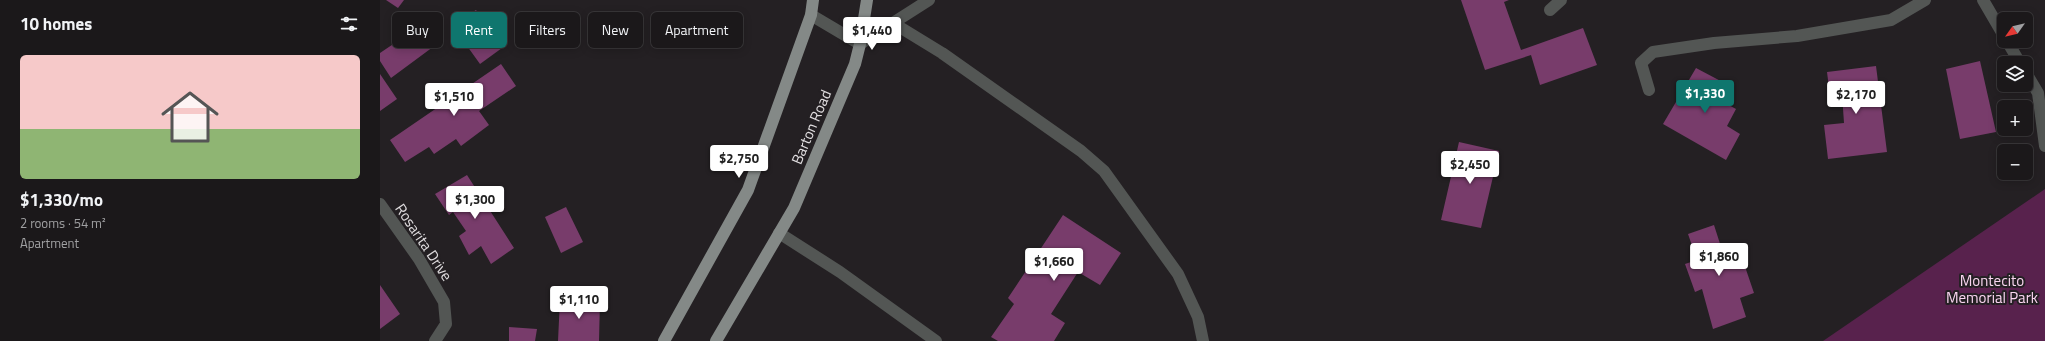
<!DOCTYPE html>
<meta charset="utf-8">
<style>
body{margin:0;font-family:"Titillium Web",sans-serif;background:#282527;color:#f1f3f6;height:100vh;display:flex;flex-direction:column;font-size:15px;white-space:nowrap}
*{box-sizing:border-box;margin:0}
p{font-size:13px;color:#a0a0a2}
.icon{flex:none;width:22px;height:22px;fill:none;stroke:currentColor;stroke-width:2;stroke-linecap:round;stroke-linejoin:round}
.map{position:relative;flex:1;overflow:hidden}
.side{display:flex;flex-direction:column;background:#1b181a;width:380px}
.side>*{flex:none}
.hud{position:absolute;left:12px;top:12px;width:380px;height:36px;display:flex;gap:8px}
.needle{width:26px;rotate:236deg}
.fabs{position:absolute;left:1617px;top:12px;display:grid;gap:8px}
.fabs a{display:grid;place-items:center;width:36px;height:36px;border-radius:6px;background:#1b181a;box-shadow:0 2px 10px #0003,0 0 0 1px #393739;font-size:20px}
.price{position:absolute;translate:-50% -34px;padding:0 9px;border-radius:4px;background:#fff;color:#222;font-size:13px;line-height:26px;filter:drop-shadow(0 1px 2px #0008)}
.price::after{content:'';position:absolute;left:50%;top:24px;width:12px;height:9px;margin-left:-6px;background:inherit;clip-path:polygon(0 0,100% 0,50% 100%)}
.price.active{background:#0f766e;color:#fff}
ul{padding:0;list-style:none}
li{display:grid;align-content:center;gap:8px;height:212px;padding:0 20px}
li+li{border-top:1px solid #393739}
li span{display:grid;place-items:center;height:124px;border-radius:6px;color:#555}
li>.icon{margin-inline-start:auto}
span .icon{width:72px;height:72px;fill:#fffc;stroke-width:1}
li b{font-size:17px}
h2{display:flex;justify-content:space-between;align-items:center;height:48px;padding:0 20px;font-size:17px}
.chip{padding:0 14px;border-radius:6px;background:#1b181a;box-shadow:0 2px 10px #0003,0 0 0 1px #393739;font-size:14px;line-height:36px}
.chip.active{background:#0f766e;color:#fff}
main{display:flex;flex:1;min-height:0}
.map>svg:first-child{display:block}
</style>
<main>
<section class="side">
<h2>10 homes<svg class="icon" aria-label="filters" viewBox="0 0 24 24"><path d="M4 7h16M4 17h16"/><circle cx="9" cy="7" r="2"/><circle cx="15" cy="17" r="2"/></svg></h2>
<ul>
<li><span style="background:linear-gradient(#f6c9c9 60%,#8fb573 0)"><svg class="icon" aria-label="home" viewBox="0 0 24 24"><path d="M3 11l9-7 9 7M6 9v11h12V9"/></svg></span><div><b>$1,330/mo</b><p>2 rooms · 54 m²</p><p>Apartment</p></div></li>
</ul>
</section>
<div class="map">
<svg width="1665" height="341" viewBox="0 0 1665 341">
<rect width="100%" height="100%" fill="#242023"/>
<path fill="#58224d" d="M1665,189v152h-222z"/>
<path fill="#783c6b" d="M6,0h18l-6,8z
M1081,0h48l-5,2 17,48 62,-22 14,37 -57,20 -9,-30 -46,15z
M96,10l26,38 -22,16 -28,-39z
M43,24l14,20 -46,34 -11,-17v-8z
M1600,61l16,71 -36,7 -14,-70z
M121,64l15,22 -37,25 10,14 -28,21 -5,-7 -22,15 -5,-7 -24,15 -15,-22z
M1496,66l11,86 -59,7 -4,-34 20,-2 -2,-29 -12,2 -3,-24z
M1316,68l36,19 -9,15 13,7 -9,17 13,8 -14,26 -63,-36z
M0,74l17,25 -17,12z
M1079,142l40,9 -18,77 -40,-8z
M87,175l47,73 -23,16 -10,-18 -12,9 -10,-19 7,-5 -13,-19 -4,3 -14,-21z
M186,207l17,35 -22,11 -16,-36z
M683,215l58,38 -21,32 -22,-13 -27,42 14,9 -11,18h-56l-7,-4 23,-33 -6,-6z
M1334,225l8,25 16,-4 16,47 -14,5 6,19 -33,12 -11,-40 -7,3 -10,-28 12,-4 -9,-26z
M0,285l20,29 -20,15z
M180,299l40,1 -1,41h-41z
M129,327l28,2 -2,12h-26z"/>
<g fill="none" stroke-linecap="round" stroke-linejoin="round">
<path stroke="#535654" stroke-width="12" d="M1603,0l21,36
M1170,10l11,-10
M431,15l49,29 69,-44
M513,23l49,30 139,98 23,20 74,103 20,43 5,24
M1627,41l13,22
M1646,73l12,20 7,53
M1269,90l-8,-27 12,-11 61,-9 83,-7 94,-16 34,-20
M0,204l39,55 25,43 2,22 -11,17
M399,233l61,39 96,69"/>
<path stroke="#848987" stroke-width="12" d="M284,341l84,-151 63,-175 2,-15
M336,341l78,-133 61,-144 5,-20 7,-44"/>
</g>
<g text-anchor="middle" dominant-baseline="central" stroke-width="4" stroke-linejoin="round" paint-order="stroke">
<g font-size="15" fill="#e1dee0" stroke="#242023">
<text transform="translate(431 127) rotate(-67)">Barton Road</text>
<text transform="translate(44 242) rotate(56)">Rosarita Drive</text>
</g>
<g font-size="15" fill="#fad5f0" stroke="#242023">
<text x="1612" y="280">Montecito<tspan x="1612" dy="17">Memorial Park</tspan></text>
</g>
</g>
</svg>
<div class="fabs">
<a><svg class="needle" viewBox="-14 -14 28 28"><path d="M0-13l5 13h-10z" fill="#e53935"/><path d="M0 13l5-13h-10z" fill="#a0a0a2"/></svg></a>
<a><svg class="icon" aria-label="layers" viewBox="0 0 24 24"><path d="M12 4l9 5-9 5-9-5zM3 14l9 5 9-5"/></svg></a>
<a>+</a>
<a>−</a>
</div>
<b class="price" style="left:492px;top:51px">$1,440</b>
<b class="price active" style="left:1325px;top:114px">$1,330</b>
<b class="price" style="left:1476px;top:115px">$2,170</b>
<b class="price" style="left:74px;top:117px">$1,510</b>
<b class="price" style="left:359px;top:179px">$2,750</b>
<b class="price" style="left:1090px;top:185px">$2,450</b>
<b class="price" style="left:95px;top:220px">$1,300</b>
<b class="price" style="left:1339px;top:277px">$1,860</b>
<b class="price" style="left:674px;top:282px">$1,660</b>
<b class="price" style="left:199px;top:320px">$1,110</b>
<div class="hud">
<a class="chip">Buy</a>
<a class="chip active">Rent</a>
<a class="chip">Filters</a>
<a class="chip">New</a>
<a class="chip">Apartment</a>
</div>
</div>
</main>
